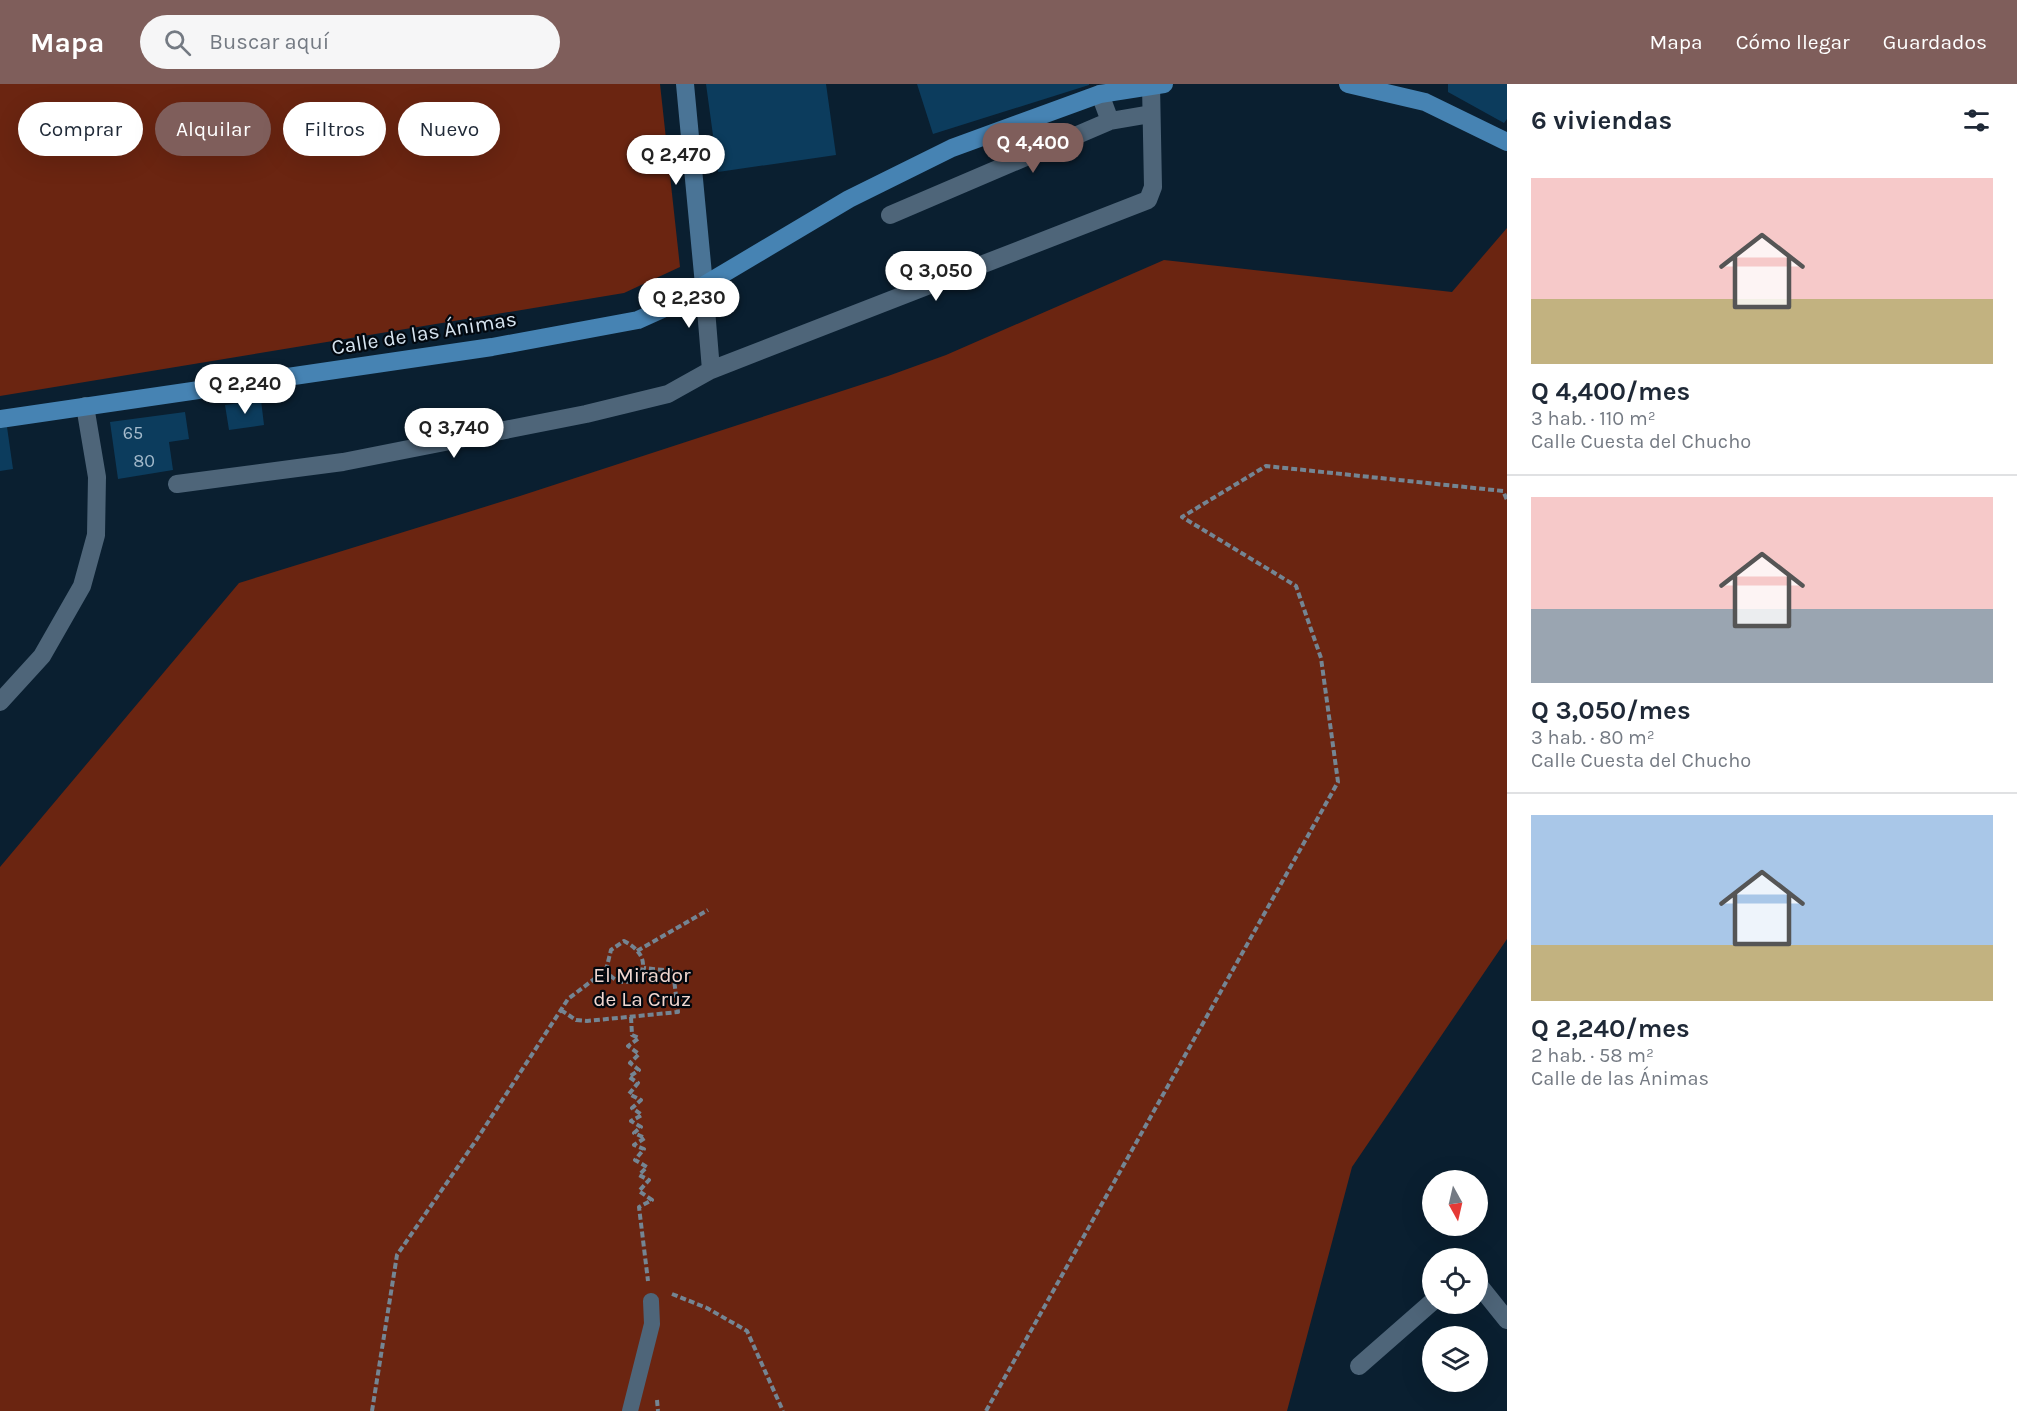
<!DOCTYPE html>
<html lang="es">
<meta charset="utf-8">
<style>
body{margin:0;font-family:Karla,sans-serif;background:#f6f6f7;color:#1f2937;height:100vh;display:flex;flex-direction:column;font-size:22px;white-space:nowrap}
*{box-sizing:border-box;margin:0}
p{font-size:20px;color:#747a83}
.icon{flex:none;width:33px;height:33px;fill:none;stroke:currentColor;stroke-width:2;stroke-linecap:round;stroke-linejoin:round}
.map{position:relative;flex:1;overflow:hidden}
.sheet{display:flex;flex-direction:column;background:#fff;width:510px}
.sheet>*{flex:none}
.banner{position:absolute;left:18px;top:18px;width:570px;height:54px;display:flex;gap:12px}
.needle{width:39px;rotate:172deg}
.buttons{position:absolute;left:1422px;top:1086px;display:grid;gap:12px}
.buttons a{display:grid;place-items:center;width:66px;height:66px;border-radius:50%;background:#fff;box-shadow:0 6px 24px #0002;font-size:30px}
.price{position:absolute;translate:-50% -51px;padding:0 14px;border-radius:21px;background:#fff;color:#222;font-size:20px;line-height:39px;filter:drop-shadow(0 2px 3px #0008)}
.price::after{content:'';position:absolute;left:50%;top:36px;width:18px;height:14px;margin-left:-9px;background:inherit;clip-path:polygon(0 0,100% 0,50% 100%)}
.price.active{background:#7f5e5b;color:#fff}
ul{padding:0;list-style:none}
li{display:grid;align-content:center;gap:12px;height:318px;padding:0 24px}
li+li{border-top:2px solid #e0e1e3}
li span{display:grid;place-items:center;height:186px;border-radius:0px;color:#555}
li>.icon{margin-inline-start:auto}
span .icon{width:108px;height:108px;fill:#fffc;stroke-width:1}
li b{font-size:26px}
h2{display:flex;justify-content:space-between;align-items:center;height:72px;padding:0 24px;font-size:26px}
.pill{padding:0 21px;border-radius:27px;background:#fff;box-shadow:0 6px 24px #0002;font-size:21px;line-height:54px}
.pill.active{background:#7f5e5b;color:#fff}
header{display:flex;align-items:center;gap:36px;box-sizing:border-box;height:84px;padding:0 30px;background:#7f5e5b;color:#fff}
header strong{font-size:28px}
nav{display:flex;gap:33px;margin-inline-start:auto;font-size:21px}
.search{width:420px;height:54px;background:#f6f6f7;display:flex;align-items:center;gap:15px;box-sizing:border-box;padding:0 21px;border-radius:33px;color:#747a83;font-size:22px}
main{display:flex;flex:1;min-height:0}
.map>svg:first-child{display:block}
</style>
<header>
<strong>Mapa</strong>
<div class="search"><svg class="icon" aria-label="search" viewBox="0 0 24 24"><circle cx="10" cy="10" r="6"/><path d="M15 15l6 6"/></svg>Buscar aquí</div>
<nav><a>Mapa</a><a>Cómo llegar</a><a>Guardados</a></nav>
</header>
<main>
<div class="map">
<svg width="1507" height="1327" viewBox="0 0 1507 1327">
<rect width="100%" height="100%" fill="#0a1f30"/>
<path fill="#6b2511" d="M0,0h660l20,183 -56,26 -624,103z
M1507,144v711l-155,228 -65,244h-1287v-544l239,-284 281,-87 368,-120 58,-21 218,-95 288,32z"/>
<path fill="#0c3c5d" d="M706,0h120l10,71 -118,17z
M917,0h172v1l-156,49z
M1448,0h59v35l-3,4 -56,-31z
M261,316l3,25 -35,5 -4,-25z
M185,328l4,27 -20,3 4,28 -55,9 -8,-57z
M7,343l6,42 -13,2v-43z"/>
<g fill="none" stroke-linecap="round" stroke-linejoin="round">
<path stroke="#748593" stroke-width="4" stroke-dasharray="6 3" stroke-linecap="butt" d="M637,867l71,-41
M561,926l15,10 11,1 91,-9 -5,-41 -29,-3
M631,933l1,18 7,3 -11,8 11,8 -9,9 9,7 -10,7 9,6 -9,11 12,6 -9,8 10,7 -11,6 10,6 -7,6 11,5 -11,7 10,4 -9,11 12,7 -8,8 10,5 -10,11 13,9 -13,7 9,74
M672,1210l35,14 40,23 36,80
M657,1316l1,11
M372,1327l25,-156 80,-116 91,-140 38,-29 5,-20 13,-9c15,8 25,20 15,36 -14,9 -24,6 -33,-7
M986,1327l352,-629 -17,-124 -25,-72 -114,-69 84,-51 237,25 4,9"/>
<path stroke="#4e6579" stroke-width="16" d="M630,1327l22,-87 -1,-23"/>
<path stroke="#4e6579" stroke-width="18" d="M1110,37l41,-7
M890,131l220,-94 -10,-27
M704,201l7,85
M177,400l166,-22 243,-48 82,-20 43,-24 437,-170 5,-13 -2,-102
M0,618l42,-46 40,-70 14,-51 1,-58 -12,-71
M1478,1200l29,36
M1359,1282l73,-64"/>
<path stroke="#4a7496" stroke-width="18" d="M685,0l19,201"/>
<path stroke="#4683b3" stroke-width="18" d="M1348,0l77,18 82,40
M0,335l492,-72 146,-27 31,-14 180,-107 103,-51 148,-54 64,-10"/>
</g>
<g text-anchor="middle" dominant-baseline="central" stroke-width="4.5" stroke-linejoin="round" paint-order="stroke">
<g font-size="18" fill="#a4bacb">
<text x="133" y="349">65</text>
<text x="144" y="377">80</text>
</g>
<g font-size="21" fill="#d7e4f0" stroke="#02080f">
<text transform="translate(424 249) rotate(-9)">Calle de las Ánimas</text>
</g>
<g font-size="21" fill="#f1d7d0" stroke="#02080f">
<text x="642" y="891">El Mirador<tspan x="642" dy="24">de La Cruz</tspan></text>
</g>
</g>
</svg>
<div class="buttons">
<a><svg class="needle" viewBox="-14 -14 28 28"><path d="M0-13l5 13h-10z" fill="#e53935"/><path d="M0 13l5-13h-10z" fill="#747a83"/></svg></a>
<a><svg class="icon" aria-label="locate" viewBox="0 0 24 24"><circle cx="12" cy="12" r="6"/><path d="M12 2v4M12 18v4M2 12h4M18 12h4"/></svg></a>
<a><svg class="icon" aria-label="layers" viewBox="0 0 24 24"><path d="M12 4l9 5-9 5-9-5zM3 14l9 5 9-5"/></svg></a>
</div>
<b class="price active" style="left:1033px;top:90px">Q 4,400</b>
<b class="price" style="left:676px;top:102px">Q 2,470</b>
<b class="price" style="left:936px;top:218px">Q 3,050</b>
<b class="price" style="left:689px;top:245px">Q 2,230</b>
<b class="price" style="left:245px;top:331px">Q 2,240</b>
<b class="price" style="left:454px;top:375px">Q 3,740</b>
<div class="banner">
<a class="pill">Comprar</a>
<a class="pill active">Alquilar</a>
<a class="pill">Filtros</a>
<a class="pill">Nuevo</a>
</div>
</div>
<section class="sheet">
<h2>6 viviendas<svg class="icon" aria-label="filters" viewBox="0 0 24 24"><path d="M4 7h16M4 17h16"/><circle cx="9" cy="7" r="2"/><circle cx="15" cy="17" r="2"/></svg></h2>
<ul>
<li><span style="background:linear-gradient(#f6c9c9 65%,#c2b280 0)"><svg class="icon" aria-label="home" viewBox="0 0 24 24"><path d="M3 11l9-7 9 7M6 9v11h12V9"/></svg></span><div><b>Q 4,400/mes</b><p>3 hab. · 110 m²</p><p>Calle Cuesta del Chucho</p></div></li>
<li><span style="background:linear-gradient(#f6c9c9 60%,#9aa5b1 0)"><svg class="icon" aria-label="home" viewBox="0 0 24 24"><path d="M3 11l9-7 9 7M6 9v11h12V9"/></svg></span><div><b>Q 3,050/mes</b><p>3 hab. · 80 m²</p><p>Calle Cuesta del Chucho</p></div></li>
<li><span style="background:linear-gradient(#a9c7e8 70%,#c2b280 0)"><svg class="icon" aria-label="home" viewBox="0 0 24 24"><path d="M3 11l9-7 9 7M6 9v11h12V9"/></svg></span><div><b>Q 2,240/mes</b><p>2 hab. · 58 m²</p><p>Calle de las Ánimas</p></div></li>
</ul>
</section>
</main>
